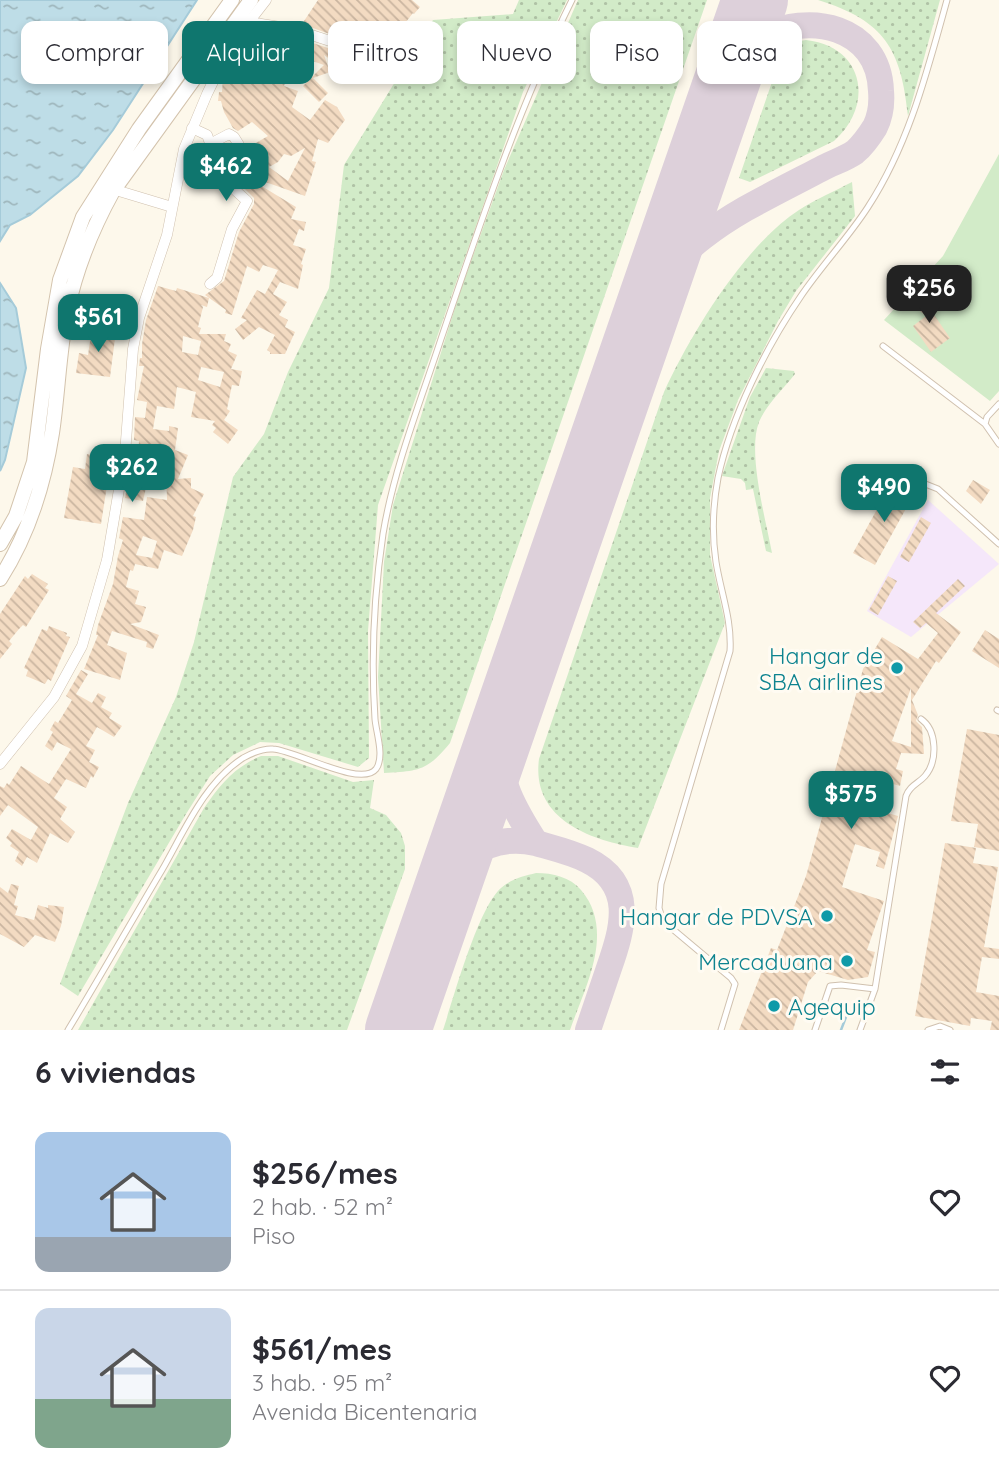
<!DOCTYPE html>
<html lang="es">
<meta charset="utf-8">
<style>
body{margin:0;font-family:Quicksand,sans-serif;background:#f7f7f7;color:#2b2b33;height:100vh;display:flex;flex-direction:column;font-size:26px;white-space:nowrap}
*{box-sizing:border-box;margin:0}
p{font-size:23px;color:#7c7c81}
.icon{flex:none;width:38px;height:38px;fill:none;stroke:currentColor;stroke-width:2;stroke-linecap:round;stroke-linejoin:round}
.map{position:relative;height:1030px;overflow:hidden}
.drawer{display:flex;flex-direction:column;background:#fff;flex:1}
.drawer>*{flex:none}
.top-card{position:absolute;left:21px;top:21px;width:957px;height:63px;display:flex;gap:14px}
.price{position:absolute;translate:-50% -60px;padding:0 16px;border-radius:14px;background:#0f766e;color:#fff;font-size:23px;line-height:46px;filter:drop-shadow(0 2px 4px #0008)}
.price::after{content:'';position:absolute;left:50%;top:42px;width:21px;height:16px;margin-left:-10px;background:inherit;clip-path:polygon(0 0,100% 0,50% 100%)}
.price.selected{background:#222;color:#fff}
ul{padding:0;list-style:none}
li{display:flex;align-items:center;gap:21px;height:175px;padding:0 35px}
li+li{border-top:2px solid #e1e1e2}
li span{display:grid;place-items:center;flex:none;width:196px;height:140px;border-radius:14px;color:#555}
li>.icon{margin-inline-start:auto}
span .icon{width:84px;height:84px;fill:#fffc;stroke-width:1}
li b{font-size:30px}
h2{display:flex;justify-content:space-between;align-items:center;height:84px;padding:0 35px;font-size:30px}
.chip{padding:0 24px;border-radius:14px;background:#fff;box-shadow:0 4px 10px #0003;font-size:24px;line-height:63px}
.chip.selected{background:#0f766e;color:#fff}
.map>svg:first-child{display:block}
</style>
<div class="map">
<svg width="999" height="1030" viewBox="0 0 999 1030">
<defs>
<pattern id="grass-dots" width="8" height="8" patternUnits="userSpaceOnUse" patternTransform="scale(1.75)"><rect width="8" height="8" fill="#d2ebc8"/><path d="M2 2h.1M6 6h.1" fill="none" stroke="#afc2a5" stroke-width="1.8" stroke-linecap="round"/></pattern>
<pattern id="water-ripples" width="26" height="14" patternUnits="userSpaceOnUse" patternTransform="scale(1.75)"><rect width="26" height="14" fill="#bedde7"/><path d="M2 4q2-2 4 0t4 0M15 11q2-2 4 0t4 0" fill="none" stroke="#9fb7bd"/></pattern>
<pattern id="building-back-hatch" width="6" height="6" patternUnits="userSpaceOnUse" patternTransform="scale(1.75)"><rect width="6" height="6" fill="#f3dbc2"/><path d="M-1 5l2 2M0 0l6 6M5-1l2 2" fill="none" stroke="#cab5a0"/></pattern>
</defs>
<rect width="100%" height="100%" fill="#fdf8eb"/>
<path fill="#f5e7fa" d="M928,500l71,64 -88,73 -44,-26z"/>
<path fill="url(#grass-dots)" d="M519,0h48l-44,92 -145,413 -10,126 1,127 -11,9 -79,-24 -19,-1 -27,13 -23,21 -24,38 -108,182 -18,-12 68,-181 48,-106 18,-55 39,-165 31,-43 24,-62 41,-84 15,-123 89,-145 80,-6z
M578,0h129l-257,743c-23,28 -31,28 -66,30l-6,-96 6,-115 9,-57 68,-216 43,-119z
M818,0h122l-32,116c-7,-67 -23,-95 -90,-116z
M806,40c58,6 69,65 28,101l-84,41 -11,-4 44,-128 11,-8z
M852,182l3,34 -59,75 -18,30 -40,79 -19,51 -9,47v57l15,68 -87,225c-48,-8 -107,-29 -99,-89l125,-367c27,-59 81,-147 135,-182 17,-11 36,-19 53,-28z
M766,368l28,3 1,3c-11,14 -29,31 -36,48 -12,31 7,98 13,131l-6,-2 -13,-62 -7,1 -1,-7 -4,-4 -19,-3 28,-79z
M261,756h17l75,26 21,-2 -4,28 16,7 15,18 4,13v23l-58,161h-269l126,-222c17,-24 29,-40 57,-52z
M536,873c17,0 34,4 45,17 35,41 4,97 -11,140h-127c11,-33 35,-122 58,-142 10,-9 23,-12 35,-15z"/>
<path fill="#d2ebc8" d="M999,154v237l-9,10 -106,-81 59,-64z"/>
<path fill="url(#water-ripples)" stroke="#a5cbd9" stroke-width="2" d="M0,0h197l-84,130 -35,46 -48,39 -20,10 -10,16z
M0,283l16,25 10,60 -21,92 -5,11z"/>
<g fill="none" stroke-linecap="round" stroke-linejoin="round">
<path stroke="#a5cbd9" stroke-width="2.5" d="M841,1030l5,-13"/>
<path stroke="#ddd0da" stroke-width="26" d="M651,301c5,-10 10,-20 16,-28 17,-25 52,-49 78,-64 25,-14 51,-27 76,-40 11,-6 24,-10 34,-17 7,-6 15,-17 20,-25 6,-12 7,-24 6,-36 -2,-65 -73,-80 -121,-53 -12,6 -19,16 -27,26
M536,843c17,5 35,9 51,17 49,24 36,68 22,108 -7,21 -14,41 -21,62
M451,878c18,-30 50,-43 85,-35 -20,-31 -40,-65 -37,-103"/>
<path stroke="#ddd0da" stroke-width="66" d="M398,1030l357,-1030"/>
</g>
<path fill="url(#building-back-hatch)" fill-rule="evenodd" d="M318,0h94l8,7 -6,7 -1,-1 -18,23 11,8 -6,9 -7,-5 -22,32 -24,-13 -2,3 -21,-15 6,17 -17,6 15,15 -9,9 -16,-16 21,-21 -29,-10 -11,31 14,5 -6,16 18,13 15,-20 12,7 8,13 -17,23 -10,-4 -6,22 4,1 -11,34 -54,-19 2,-3 -16,8 -7,-6 -10,-29 9,-4 6,8 5,1 28,-16 -16,-14 -14,9 -5,-3 -9,-16 -3,-11h-3l1,-9h3l1,-14 17,-1 10,-15 5,4 11,-20 2,-13 23,3 37,12 6,-1 3,-4 -2,-7 -33,-12zM305,148l-17,33 -19,-14 9,-5 6,-8 7,2z
M250,179l46,28 -5,12 15,3 -2,9 -5,-2 -6,16 13,4 -5,15 2,1 -5,24 -18,-7 -7,12 14,8 -8,13 9,5 -3,7 10,5 -10,22h-15v-2l-3,-2 8,-15 -16,-8 -16,13 -8,-11 12,-9 -6,-2 16,-28 8,4 13,-24 -15,-5 -4,7 -12,-6 -15,49 -7,-2 1,-3 -21,-15 19,-14 15,-49 15,-28v-6l-10,-10z
M158,286l18,5 1,-3 32,10 -2,9 -6,-2 2,2 -5,20 3,1 -2,6h27l-2,7 7,3 -3,7 9,4 -6,14 11,2 -3,15 -7,-1 -5,24 3,2 -6,9 14,10 -10,14 -15,-12 3,-4 -4,-3 3,-4 -24,-4 5,-25 -19,-5 -3,22 -17,-3 -4,23 16,2v-5l9,2 -3,22 13,5 -10,24 13,-1v10l13,6 -11,22 3,1 -3,13 -11,26 -18,-6 -6,19 -23,-5 -2,7 -3,-1 -4,17 13,4 -4,13 11,3 -5,15 -11,2 29,11 -6,14 -7,-2 1,-5 -35,-11 -5,14 20,8 -7,27 -36,-11 14,-34h-2l2,-10 15,-41 5,-28 5,-16 -4,-2 4,-21 21,3 3,-23 20,3 -1,-31 -23,-2 -2,15 6,1 -4,18 -18,-3 6,-33h2l1,-6h4l1,-18 -5,-1 1,-23 10,1 2,-16 -10,-2 7,-34h-5l1,-8h2v-14l4,-24zM183,336l18,5 -3,14 -16,-3zM201,367l23,5 -4,15 -22,-7zM143,536l14,5 -5,17 -16,-3z
M924,291l7,6 -5,6 24,35 -19,14 -18,-26 13,-10 -14,-12z
M92,328l24,3 -6,46 -34,-4 3,-20 9,2z
M87,454l10,2 -2,14 14,3 -8,51 -37,-6 9,-51 12,2z
M973,480l17,10 -9,14 -15,-13z
M892,482l22,12 -39,71 -22,-12z
M921,517l10,6 -22,39 -9,-5z
M32,574l16,10 -3,4 4,2 -23,37 -3,-2 -4,4 -10,12 3,3 -12,15v-45l25,-38 3,3z
M888,576l9,5 -19,34 -9,-5z
M958,579l7,7 -29,27 25,19 -22,31 -3,-2 -24,39 6,15 -2,6 6,6 2,27 -23,-1 -5,16 7,2 -3,15 -28,-8 -9,28 35,10 -14,53 -8,-3 4,-14 -25,-8 -13,43 42,14 -17,49 8,2 -7,25 -20,3 -30,-9 -10,11 -15,48h-54l32,-82 6,2 29,-74 57,-207 19,-32 36,22 20,-26 -12,-10 -6,5 -7,-6zM911,688v59l-19,-6z
M49,626l18,7 -1,3 4,1 -19,44 -3,-2 -3,5 -19,-8 2,-6 -4,-2 18,-39 5,2z
M985,630l14,9v29l-27,-17z
M81,670l7,4 -12,20 16,9 6,-10 8,4 -5,10 11,6 -3,5 13,8 -8,11 -17,-10 -11,19 9,4 -6,12 10,5 -6,11 -2,-2 -5,12 -20,-9 -12,19 13,9 -7,12 15,13 -7,11 -18,-10 -13,30 -10,-6 -5,9 -7,-5 4,-9 -9,-6 2,-3 -6,-5 6,-9 19,11 7,-13 -30,-22 -8,11v-30l4,2 3,-5 2,2 12,-19 28,18 22,-35 -14,-7 -5,9 -7,-5 8,-14 -3,-2 5,-9 3,2 14,-23 -6,-4z
M967,729l32,6v116l-25,-4 4,-23 -27,-3z
M945,843l31,5 -3,15 25,4 -14,80 15,2v10l-17,-2 -6,35 23,4v34h-9l2,-9 -21,-3 -1,8 -55,-10z
M11,884l8,2 -5,19 4,1 -3,9 19,5 4,-15 10,3v-3l16,2 -3,19 -6,16 -20,-7 -11,12 -24,-13v-47l8,6z"/>
<g fill="none" stroke-linecap="round" stroke-linejoin="round">
<defs>
<path id="lane" d="M883,346l102,78
M999,404l-12,13 -2,7 14,20
M885,468l53,21 61,55
M997,710l2,1
M68,1030c32,-53 62,-106 94,-160 22,-38 42,-87 81,-112 9,-5 20,-10 30,-9 22,1 88,39 103,20 9,-12 0,-37 -1,-50 -4,-61 -1,-124 8,-185 11,-66 37,-131 58,-195 39,-115 77,-230 131,-339
M721,1030l14,-46 -4,-6 -68,-57 -4,-13 2,-24 69,-233c2,-31 -9,-58 -14,-89 -4,-26 -3,-57 2,-84 13,-61 48,-131 83,-182 21,-31 47,-58 67,-89 41,-63 59,-135 79,-207
M815,1030l15,-44 11,-1 34,4
M860,1030l15,-41 31,-193c4,-11 12,-12 19,-20 13,-15 12,-46 -4,-57
M928,1030l12,-4 10,4"/>
<path id="street" d="M249,22l44,7 37,12
M192,128l15,7 17,45 23,21 -15,28 -15,49 -7,6
M212,143l17,-9 5,3 5,8
M109,188l63,19
M0,764l54,-67 28,-51 25,-86 18,-106 8,-105 6,-31 28,-83 17,-86 23,-55 24,-49 35,-45"/>
<path id="secondary" d="M0,544l16,-28 18,-54 14,-113 12,-69 23,-63 56,-88 93,-129
M0,579c28,-44 44,-94 52,-146 6,-40 7,-82 15,-122 9,-43 25,-82 46,-120l138,-191"/>
</defs>
<use href="#lane" stroke="#d0c1af" stroke-width="7"/>
<use href="#street" stroke="#d0c1af" stroke-width="11"/>
<use href="#secondary" stroke="#d3c3ad" stroke-width="16"/>
<use href="#lane" stroke="#fff" stroke-width="5"/>
<use href="#street" stroke="#fff" stroke-width="10"/>
<use href="#secondary" stroke="#fff" stroke-width="14"/>
</g>
<g fill="#0f9aa8" stroke="#fffbf2" stroke-width="2.5">
<circle cx="897" cy="668" r="7"/>
<circle cx="827" cy="916" r="7"/>
<circle cx="847" cy="961" r="7"/>
<circle cx="774" cy="1006" r="7"/>
</g>
<g text-anchor="middle" dominant-baseline="central" stroke-width="6" stroke-linejoin="round" paint-order="stroke">
<g font-size="23" fill="#0d838f" stroke="#fffbf2" text-anchor="end">
<text x="883" y="655">Hangar de<tspan x="883" dy="26">SBA airlines</tspan></text>
<text x="813" y="916">Hangar de PDVSA</text>
<text x="833" y="961">Mercaduana</text>
<text x="788" y="1006" text-anchor="start">Agequip</text>
</g>
</g>
</svg>
<b class="price" style="left:226px;top:203px">$462</b>
<b class="price selected" style="left:929px;top:325px">$256</b>
<b class="price" style="left:98px;top:354px">$561</b>
<b class="price" style="left:132px;top:504px">$262</b>
<b class="price" style="left:884px;top:524px">$490</b>
<b class="price" style="left:851px;top:831px">$575</b>
<div class="top-card">
<a class="chip">Comprar</a>
<a class="chip selected">Alquilar</a>
<a class="chip">Filtros</a>
<a class="chip">Nuevo</a>
<a class="chip">Piso</a>
<a class="chip">Casa</a>
</div>
</div>
<section class="drawer">
<h2>6 viviendas<svg class="icon" aria-label="filters" viewBox="0 0 24 24"><path d="M4 7h16M4 17h16"/><circle cx="9" cy="7" r="2"/><circle cx="15" cy="17" r="2"/></svg></h2>
<ul>
<li><span style="background:linear-gradient(#a9c7e8 75%,#9aa5b1 0)"><svg class="icon" aria-label="home" viewBox="0 0 24 24"><path d="M3 11l9-7 9 7M6 9v11h12V9"/></svg></span><div><b>$256/mes</b><p>2 hab. · 52 m²</p><p>Piso</p></div><svg class="icon" aria-label="heart" viewBox="0 0 24 24"><path d="M12 20l-8-8c-3-5 5-10 8-4 3-6 11-1 8 4z"/></svg></li>
<li><span style="background:linear-gradient(#c9d6e8 65%,#7fa58c 0)"><svg class="icon" aria-label="home" viewBox="0 0 24 24"><path d="M3 11l9-7 9 7M6 9v11h12V9"/></svg></span><div><b>$561/mes</b><p>3 hab. · 95 m²</p><p>Avenida Bicentenaria</p></div><svg class="icon" aria-label="heart" viewBox="0 0 24 24"><path d="M12 20l-8-8c-3-5 5-10 8-4 3-6 11-1 8 4z"/></svg></li>
</ul>
</section>
